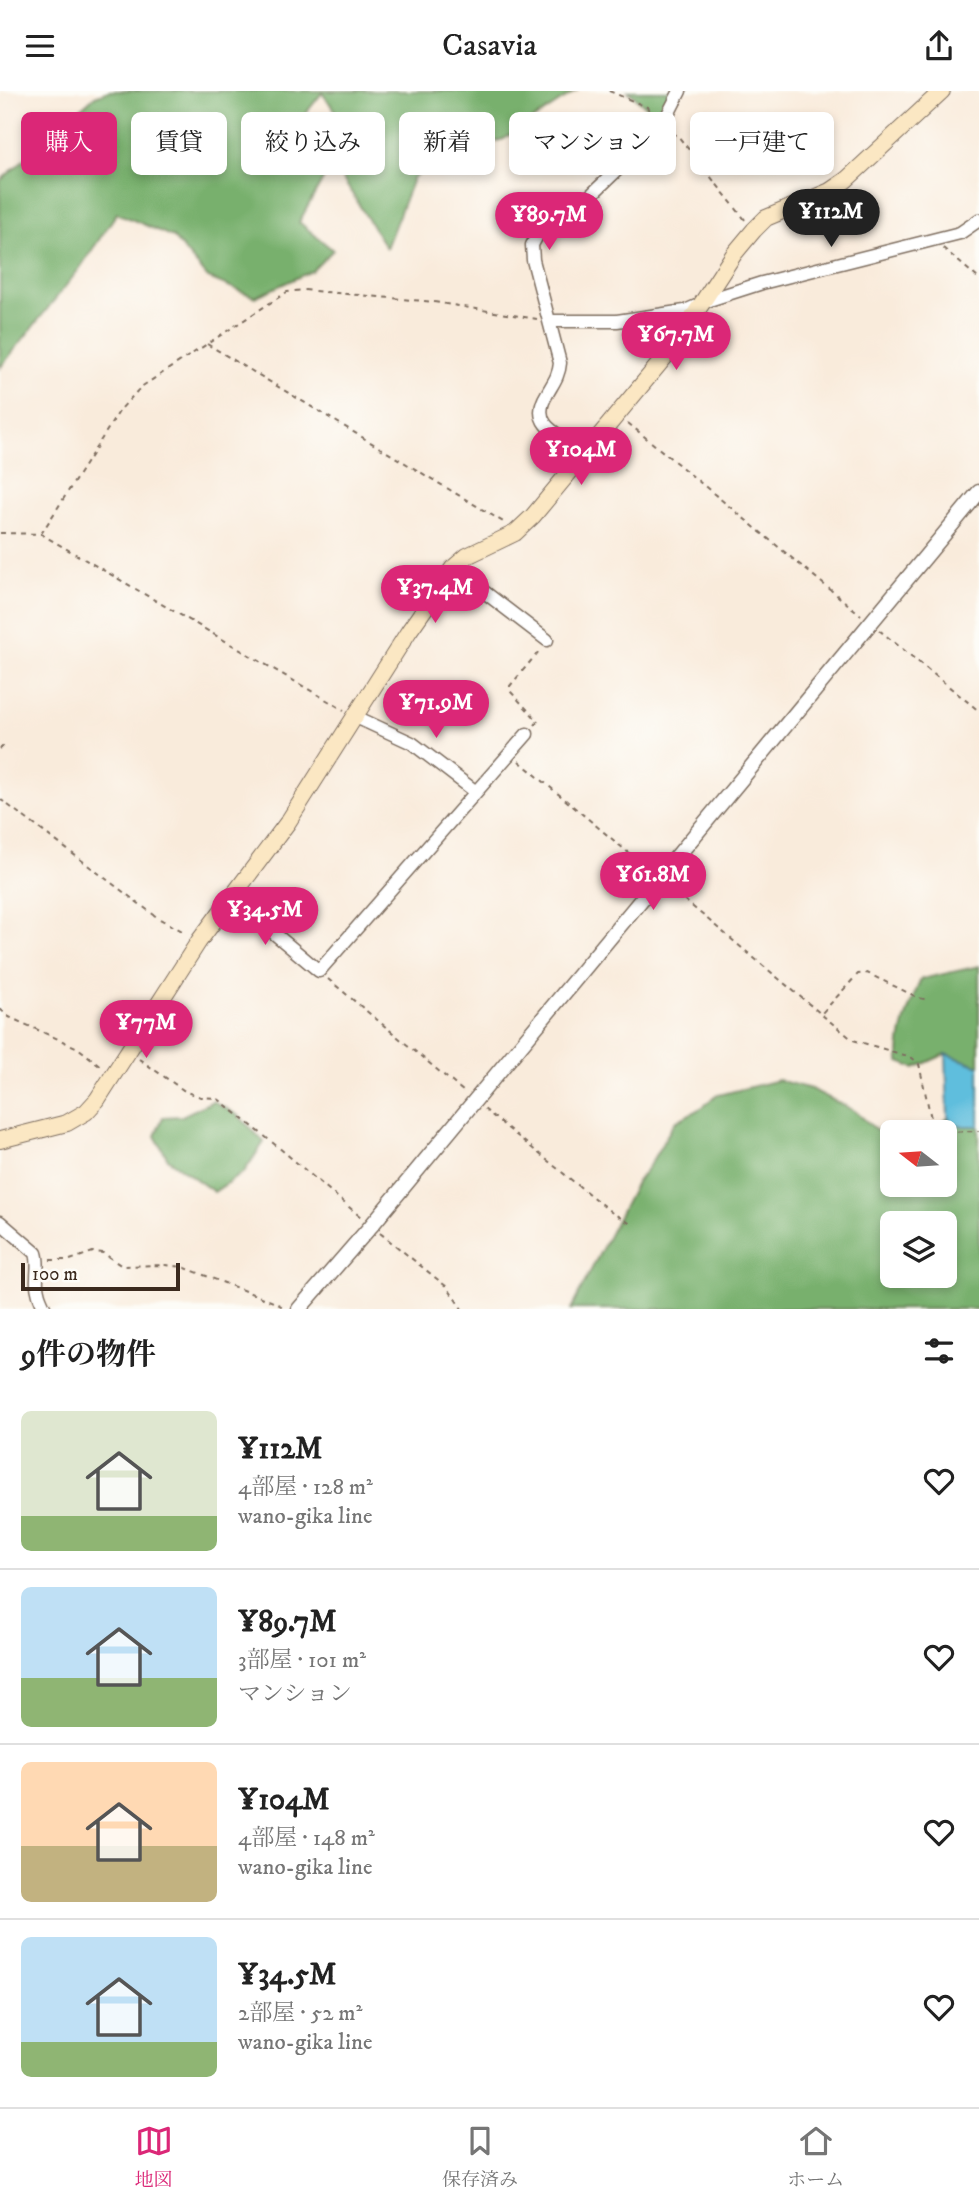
<!DOCTYPE html>
<html lang="ja">
<meta charset="utf-8">
<style>
body{margin:0;font-family:"IM FELL DW Pica","Noto Serif JP",serif;background:#f2f2f2;color:#222;height:100vh;display:flex;flex-direction:column;font-size:26px;white-space:nowrap}
*{box-sizing:border-box;margin:0}
p{font-size:23px;color:#767676}
.icon{flex:none;width:38px;height:38px;fill:none;stroke:currentColor;stroke-width:2;stroke-linecap:round;stroke-linejoin:round}
.map{position:relative;height:1218px;overflow:hidden}
.sheet{display:flex;flex-direction:column;background:#fff;flex:1}
.sheet>*{flex:none}
.top-card{position:absolute;left:21px;top:21px;width:938px;height:63px;display:flex;gap:14px}
.needle{width:46px;rotate:287deg}
.fabs{position:absolute;left:880px;top:1029px;display:grid;gap:14px}
.fabs a{display:grid;place-items:center;width:77px;height:77px;border-radius:10px;background:#fff;box-shadow:0 4px 10px #0003;font-size:35px}
.scale{position:absolute;left:21px;bottom:18px;width:159px;box-sizing:border-box;padding-left:7px;border:4px solid #3b2a1e;border-top:0;font-size:19px;line-height:24px;white-space:nowrap;color:#3b2a1e;-webkit-text-stroke:5px #fdfcf7;paint-order:stroke}
.price{position:absolute;translate:-50% -60px;padding:0 16px;border-radius:24px;background:#db2777;color:#fff;font-size:23px;line-height:46px;filter:drop-shadow(0 2px 4px #0008)}
.price::after{content:'';position:absolute;left:50%;top:42px;width:21px;height:16px;margin-left:-10px;background:inherit;clip-path:polygon(0 0,100% 0,50% 100%)}
.price.active{background:#222;color:#fff}
ul{padding:0;list-style:none}
li{display:flex;align-items:center;gap:21px;height:175px;padding:0 21px}
li+li{border-top:2px solid #e0e0e0}
li span{display:grid;place-items:center;flex:none;width:196px;height:140px;border-radius:10px;color:#555}
li>.icon{margin-inline-start:auto}
span .icon{width:84px;height:84px;fill:#fffc;stroke-width:1}
li b{font-size:30px}
h2{display:flex;justify-content:space-between;align-items:center;height:84px;padding:0 21px;font-size:30px}
.tag{padding:0 24px;border-radius:10px;background:#fff;box-shadow:0 4px 10px #0003;font-size:24px;line-height:63px}
.tag.active{background:#db2777;color:#fff}
header{display:flex;justify-content:space-between;align-items:center;height:91px;padding:0 21px;background:#fff;font-size:32px;font-weight:600}
.dock{display:flex;justify-content:space-around;align-items:center;height:98px;border-top:2px solid #e0e0e0;background:#fff;font-size:19px;color:#767676}
.dock a{display:grid;justify-items:center;gap:4px}
.dock .active{color:#db2777}
.map>svg:first-child{display:block}
</style>
<header><svg class="icon" aria-label="menu" viewBox="0 0 24 24"><path d="M4 6h16M4 12h16M4 18h16"/></svg>Casavia<svg class="icon" aria-label="share" viewBox="0 0 24 24"><path d="M12 15V3M7 8l5-5 5 5M5 13v7h14v-7"/></svg></header>
<div class="map">
<svg width="979" height="1218" viewBox="0 0 979 1218">
<rect width="100%" height="100%" fill="#fdfcf7"/>
<filter id="ink" filterUnits="userSpaceOnUse"><feTurbulence type="fractalNoise" baseFrequency=".0143" numOctaves="2"/><feDisplacementMap in="SourceGraphic" scale="14" xChannelSelector="R" yChannelSelector="G"/><feConvolveMatrix kernelMatrix="1 2 1 2 8 2 1 2 1" color-interpolation-filters="sRGB"/></filter>
<filter id="wash" filterUnits="userSpaceOnUse"><feTurbulence type="fractalNoise" baseFrequency=".00686" numOctaves="4" result="noise"/><feDisplacementMap in="SourceGraphic" scale="28" xChannelSelector="R" yChannelSelector="G"/><feGaussianBlur stdDeviation="1.57" result="paint"/><feColorMatrix in="noise" values="0 0 0 0 0 0 0 0 0 0 0 0 0 0 0 0 0 1.4 0 .05"/><feComposite in="paint" operator="in"/></filter>
<g filter="url(#wash)">
<rect width="100%" height="100%" fill="#f9ebdb"/>
<path fill="#78b06d" stroke="#5a6d46" stroke-width="2" fill-rule="evenodd" d="M109,0h467l-72,48 -64,18 -27,22 -27,69 -45,-72 22,-34 -21,-22 -20,-27 -27,34 35,40 -31,55 34,28 -21,21 -57,26 -47,-19 -35,-41 -56,-24 -37,55 -80,100v-187l95,-85z
M628,0h41l3,5 -15,20z
M979,875v100l-33,-12 -31,14 -16,-6c-1,-31 10,-55 22,-83z
M778,989l33,9 44,22 37,33v41h53v-53h-14l17,-14 11,8h20v183h-408l65,-126 13,-17 26,-44 28,-15 12,-11zM892,1132h53v53h-53z
M213,1010l26,15 25,26 -20,30 -30,20 -46,-33 -13,-23 8,-19 19,-1z"/>
<path fill="#5fbedd" stroke="#4d747e" stroke-width="2" d="M946,963l33,12v60h-20l-11,-8z"/>
</g>
<g filter="url(#ink)">
<g fill="none" stroke-linecap="round" stroke-linejoin="round">
<defs>
<path id="minor" d="M549,230h68l68,-10 27,-12 50,-16 198,-50 19,-13
M586,361c-24,-16 -59,-26 -39,-58 6,-11 12,-18 13,-31l-27,-103 -1,-15 7,-13 7,-9 44,-27 71,-68 19,-37
M453,477l94,72
M356,626l56,26 64,49 51,-58
M231,806l88,74 157,-179
M0,1131l36,31c3,9 1,16 1,26 -1,11 3,20 8,30"/>
<path id="tertiary" d="M299,1218l72,-83 608,-734"/>
<path id="secondary" d="M0,1049l67,-17 19,-11 11,-12 102,-159 89,-119 121,-191 44,-63 14,-12 48,-23 18,-17 141,-170 60,-92 20,-24 12,-12 64,-27 16,-11 96,-89"/>
</defs>
<use href="#minor" stroke="#7e6e60" stroke-width="15"/>
<use href="#tertiary" stroke="#7e6e60" stroke-width="17"/>
<use href="#secondary" stroke="#7e6e60" stroke-width="18"/>
<path stroke="#7e6e60" stroke-width="2" stroke-dasharray="5 5" stroke-linecap="butt" d="M609,0l38,16 7,11
M671,42l7,3 68,85
M943,157l36,31
M207,253l298,179
M628,332l233,192
M0,442l41,1 303,176
M41,443l79,-124 21,-23 146,-95 17,-2 130,12 103,17
M879,539l100,81
M535,634l3,-4 -28,-30v-5l30,-36
M0,658l4,-4
M519,670l130,109
M0,708l158,119 28,15
M669,796l152,127 37,-40 9,-1 52,25 10,2
M328,888l136,113
M0,918l9,8 69,31 24,19
M822,924l31,25 58,17 8,7 13,59 10,9 37,-1
M139,968l47,33 15,5 16,1 61,49 84,71
M484,1018l127,103 20,12
M380,1142l67,54 15,22
M50,1169h20l23,-8 10,1 19,13 43,-1 18,2 93,36 10,6"/>
<use href="#minor" stroke="#fff" stroke-width="12"/>
<use href="#tertiary" stroke="#fff" stroke-width="14"/>
<use href="#secondary" stroke="#fbe7c3" stroke-width="16"/>
</g>
</g>
</svg>
<div class="fabs">
<a><svg class="needle" viewBox="-14 -14 28 28"><path d="M0-13l5 13h-10z" fill="#e53935"/><path d="M0 13l5-13h-10z" fill="#767676"/></svg></a>
<a><svg class="icon" aria-label="layers" viewBox="0 0 24 24"><path d="M12 4l9 5-9 5-9-5zM3 14l9 5 9-5"/></svg></a>
</div>
<div class="scale">100 m</div>
<b class="price active" style="left:831px;top:158px">¥112M</b>
<b class="price" style="left:549px;top:161px">¥89.7M</b>
<b class="price" style="left:676px;top:281px">¥67.7M</b>
<b class="price" style="left:581px;top:396px">¥104M</b>
<b class="price" style="left:435px;top:534px">¥37.4M</b>
<b class="price" style="left:436px;top:649px">¥71.9M</b>
<b class="price" style="left:653px;top:821px">¥61.8M</b>
<b class="price" style="left:265px;top:856px">¥34.5M</b>
<b class="price" style="left:146px;top:969px">¥77M</b>
<div class="top-card">
<a class="tag active">購入</a>
<a class="tag">賃貸</a>
<a class="tag">絞り込み</a>
<a class="tag">新着</a>
<a class="tag">マンション</a>
<a class="tag">一戸建て</a>
</div>
</div>
<section class="sheet">
<h2>9件の物件<svg class="icon" aria-label="filters" viewBox="0 0 24 24"><path d="M4 7h16M4 17h16"/><circle cx="9" cy="7" r="2"/><circle cx="15" cy="17" r="2"/></svg></h2>
<ul>
<li><span style="background:linear-gradient(#dfe7d0 75%,#8fb573 0)"><svg class="icon" aria-label="home" viewBox="0 0 24 24"><path d="M3 11l9-7 9 7M6 9v11h12V9"/></svg></span><div><b>¥112M</b><p>4部屋 · 128 m²</p><p>wano-gika line</p></div><svg class="icon" aria-label="heart" viewBox="0 0 24 24"><path d="M12 20l-8-8c-3-5 5-10 8-4 3-6 11-1 8 4z"/></svg></li>
<li><span style="background:linear-gradient(#bfe0f5 65%,#8fb573 0)"><svg class="icon" aria-label="home" viewBox="0 0 24 24"><path d="M3 11l9-7 9 7M6 9v11h12V9"/></svg></span><div><b>¥89.7M</b><p>3部屋 · 101 m²</p><p>マンション</p></div><svg class="icon" aria-label="heart" viewBox="0 0 24 24"><path d="M12 20l-8-8c-3-5 5-10 8-4 3-6 11-1 8 4z"/></svg></li>
<li><span style="background:linear-gradient(#ffd9b3 60%,#c2b280 0)"><svg class="icon" aria-label="home" viewBox="0 0 24 24"><path d="M3 11l9-7 9 7M6 9v11h12V9"/></svg></span><div><b>¥104M</b><p>4部屋 · 148 m²</p><p>wano-gika line</p></div><svg class="icon" aria-label="heart" viewBox="0 0 24 24"><path d="M12 20l-8-8c-3-5 5-10 8-4 3-6 11-1 8 4z"/></svg></li>
<li><span style="background:linear-gradient(#bfe0f5 75%,#8fb573 0)"><svg class="icon" aria-label="home" viewBox="0 0 24 24"><path d="M3 11l9-7 9 7M6 9v11h12V9"/></svg></span><div><b>¥34.5M</b><p>2部屋 · 52 m²</p><p>wano-gika line</p></div><svg class="icon" aria-label="heart" viewBox="0 0 24 24"><path d="M12 20l-8-8c-3-5 5-10 8-4 3-6 11-1 8 4z"/></svg></li>
</ul>
</section>
<nav class="dock">
<a class="active"><svg class="icon" aria-label="map" viewBox="0 0 24 24"><path d="M3 6l6-2 6 2 6-2v14l-6 2-6-2-6 2zM9 4v14M15 6v14"/></svg>地図</a>
<a><svg class="icon" aria-label="saved" viewBox="0 0 24 24"><path d="M7 4h10v16l-5-4-5 4z"/></svg>保存済み</a>
<a><svg class="icon" aria-label="home" viewBox="0 0 24 24"><path d="M3 11l9-7 9 7M6 9v11h12V9"/></svg>ホーム</a>
</nav>
